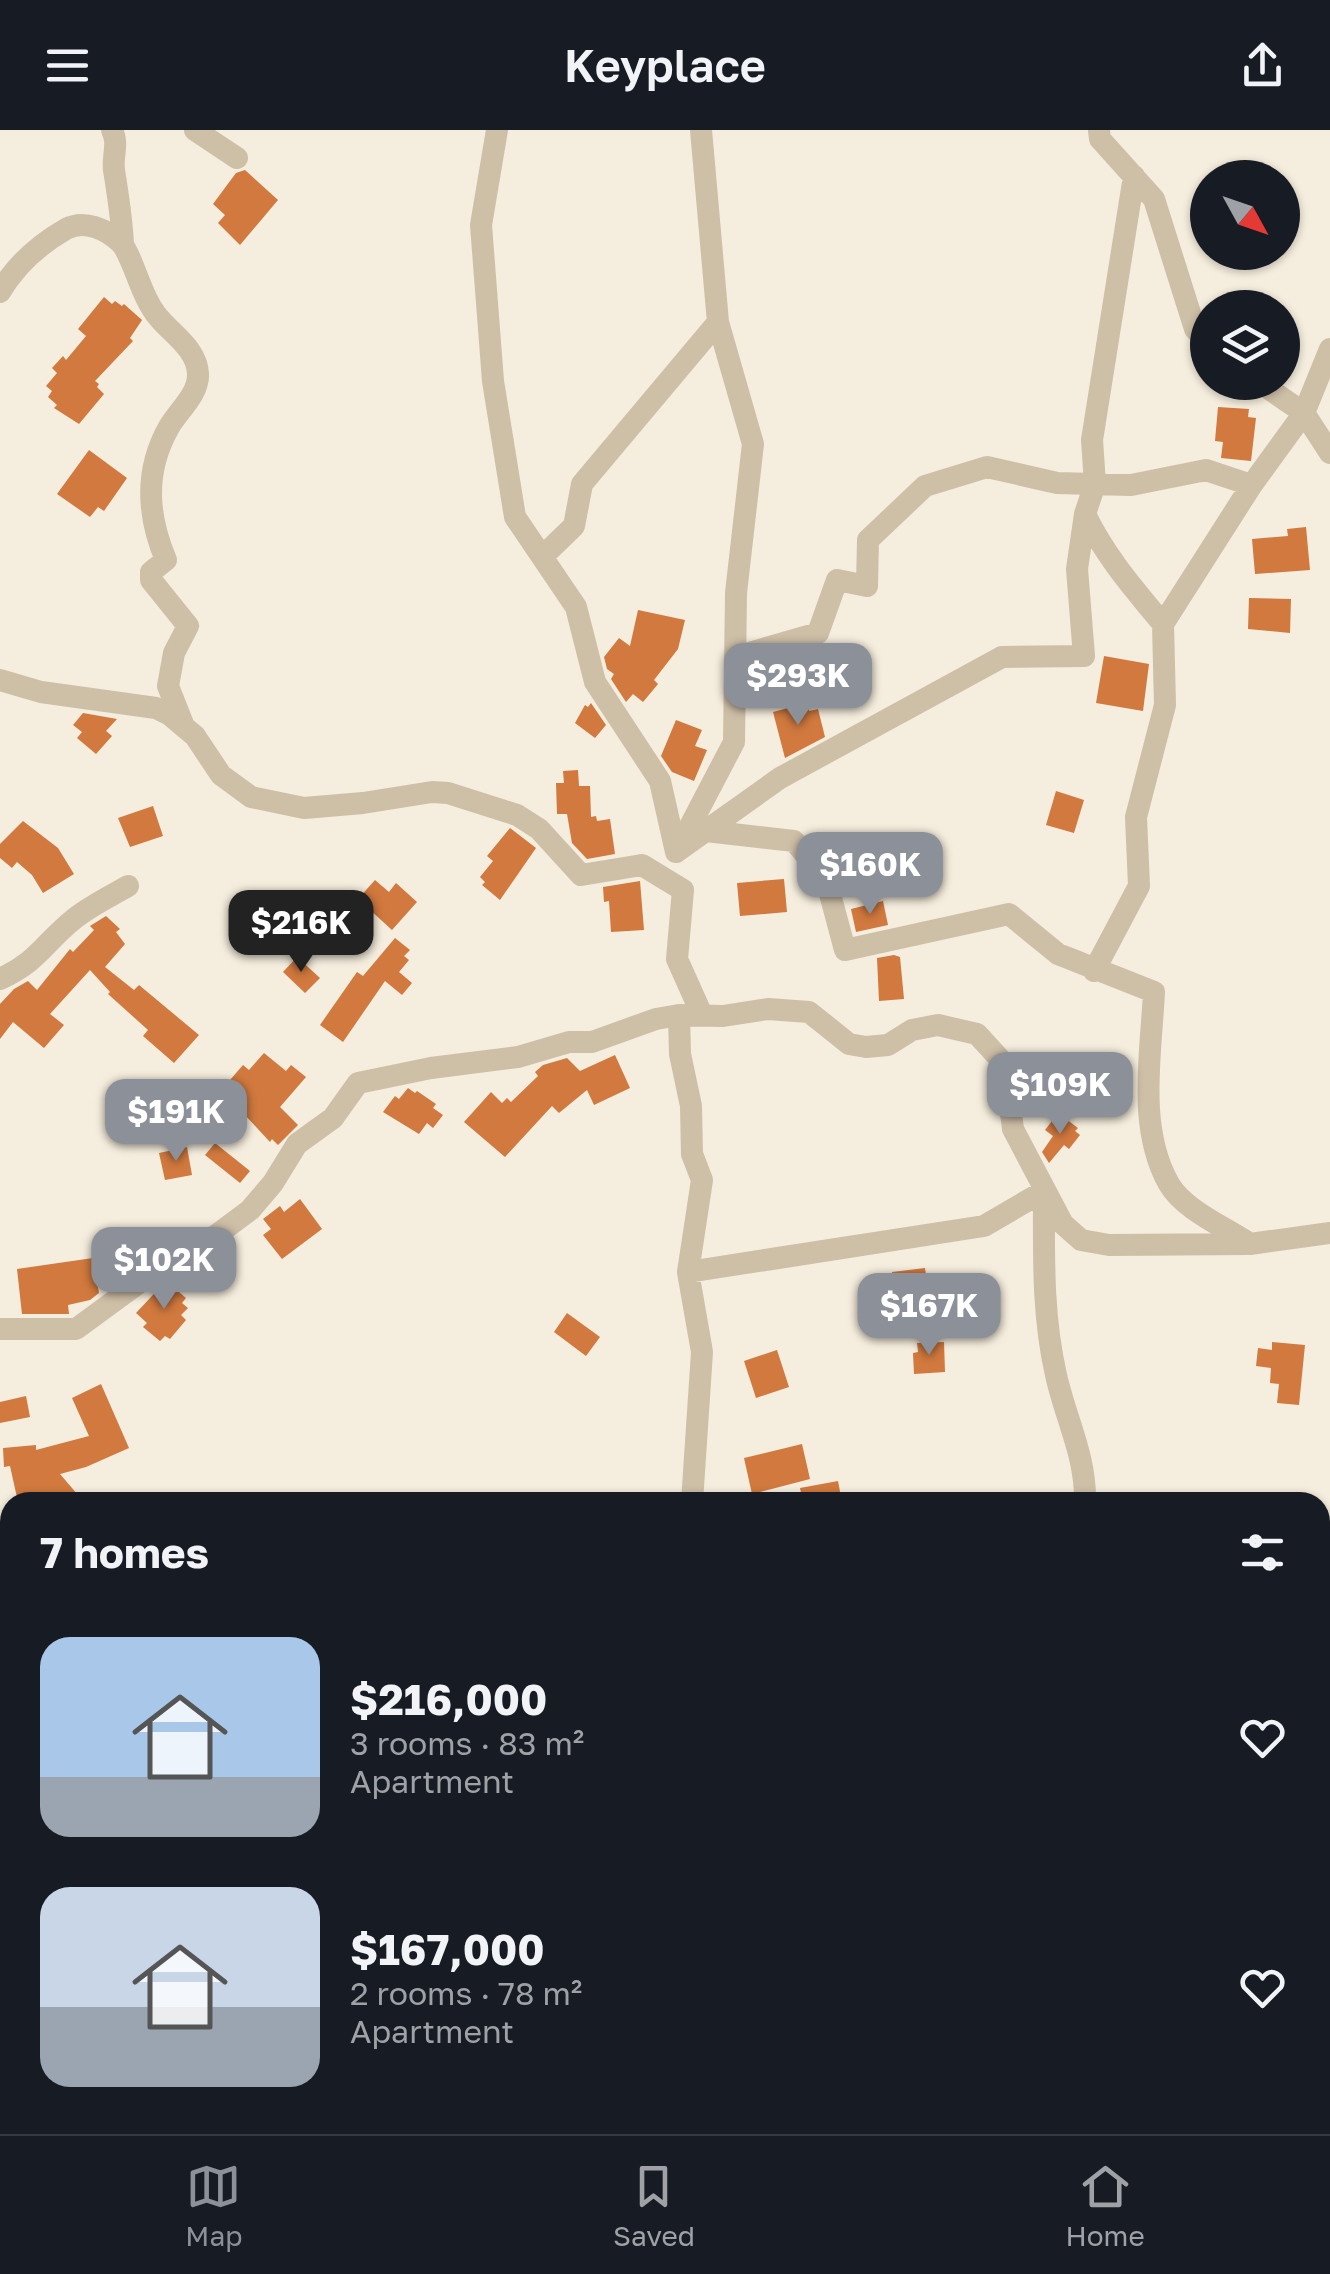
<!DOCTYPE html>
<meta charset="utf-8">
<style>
body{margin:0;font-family:"Golos Text",sans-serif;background:#20242c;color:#f1f3f6;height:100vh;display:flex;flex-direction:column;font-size:38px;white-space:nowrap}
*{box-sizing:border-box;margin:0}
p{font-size:32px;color:#9ea1a6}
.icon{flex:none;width:55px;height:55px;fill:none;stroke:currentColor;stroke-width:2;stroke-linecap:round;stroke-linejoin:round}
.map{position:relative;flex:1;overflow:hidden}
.panel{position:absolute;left:0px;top:1362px;width:1330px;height:642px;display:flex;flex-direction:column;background:#171b24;border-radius:30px 30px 0 0;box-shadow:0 2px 8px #0004}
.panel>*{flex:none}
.needle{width:65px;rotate:130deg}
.tools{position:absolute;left:1190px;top:30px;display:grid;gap:20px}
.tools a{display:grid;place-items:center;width:110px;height:110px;border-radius:50%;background:#171b24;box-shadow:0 2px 8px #0004;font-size:50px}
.price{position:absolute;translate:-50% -85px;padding:0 22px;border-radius:20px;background:#8c9099;color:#fff;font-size:32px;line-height:65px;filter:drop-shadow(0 2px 5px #0008)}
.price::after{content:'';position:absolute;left:50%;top:60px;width:30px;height:22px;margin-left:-15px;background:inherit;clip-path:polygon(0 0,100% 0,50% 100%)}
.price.active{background:#222;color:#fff}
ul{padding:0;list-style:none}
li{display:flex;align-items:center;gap:30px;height:250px;padding:0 40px}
li span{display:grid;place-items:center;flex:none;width:280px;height:200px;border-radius:30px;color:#555}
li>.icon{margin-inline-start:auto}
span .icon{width:120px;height:120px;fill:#fffc;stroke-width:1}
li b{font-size:42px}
h2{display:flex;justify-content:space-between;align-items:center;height:120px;padding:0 40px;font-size:42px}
header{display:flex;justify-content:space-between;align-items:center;height:130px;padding:0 40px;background:#171b24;font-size:45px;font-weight:600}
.dock{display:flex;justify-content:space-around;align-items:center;height:140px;border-top:2px solid #363941;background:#171b24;font-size:28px;color:#9ea1a6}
.dock a{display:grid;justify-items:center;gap:5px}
.dock .active{color:#8c9099}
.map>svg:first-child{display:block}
</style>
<header><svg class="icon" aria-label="menu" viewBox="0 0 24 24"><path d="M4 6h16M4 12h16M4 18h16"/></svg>Keyplace<svg class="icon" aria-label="share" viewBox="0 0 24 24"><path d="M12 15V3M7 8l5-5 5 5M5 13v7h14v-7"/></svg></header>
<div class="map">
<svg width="1330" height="2004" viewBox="0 0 1330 2004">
<rect width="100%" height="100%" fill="#f5eddd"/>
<path fill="#d1793e" d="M245,40l33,30 -38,45 -22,-22 7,-8 -12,-11 23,-31z
M104,167l8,7 3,-3 7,5 2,-2 18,16 -12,18 3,3 -38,40 4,3 -2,3 7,7 -25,30 -25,-16 3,-3 -9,-8 4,-6 -6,-5 11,-13 -5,-5 11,-12 3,4 20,-24 -8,-7z
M1218,277l31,2 -1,8 8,1 -5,43 -30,-3 2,-16 -8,-1z
M89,320l38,28 -23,33 -6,-4 -8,10 -33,-23z
M1306,397l4,43 -55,4 -3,-35 36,-3 -1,-7z
M1249,468l42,1 -1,34 -42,-4z
M638,480l47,10 -7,29 -24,31 4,4 -15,18 -10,-8 -7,8 -15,-23 3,-5 -7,-5 -3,-12 15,-19 11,8z
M1104,526l45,8 -6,47 -47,-8z
M591,573l15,22 -11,13 -20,-15 10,-18 3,2z
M807,573l2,8 9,-2 7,28 -40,21 -12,-46z
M83,583l34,6 -11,12 6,5 -16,18 -19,-16 5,-6 -9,-7z
M676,590l26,10 -7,16 12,4 -13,31 -22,-9 -11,-16z
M578,640l1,16h11l1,31 5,-1 1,5 13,-2 5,35 -28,5 -15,-16 -5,-29h-10l-1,-31h8l-1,-12z
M1056,661l28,9 -10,33 -28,-8z
M153,676l10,30 -33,11 -12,-29z
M23,691l35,27 16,26 -31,19 -11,-18 -15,-13 -5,6 -12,-10v-14z
M510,698l26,20 -36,52 -18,-15 3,-3 -5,-5 13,-16 -6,-5z
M784,749l3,33 -47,4 -3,-33z
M375,750l14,12 7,-9 21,19 -25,28 -34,-31z
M640,751l4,49 -33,2 -2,-31 -5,1 -1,-15z
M883,771l5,24 -32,7 -5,-23z
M106,786l14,13 -4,3 9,12 -20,23 29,23 5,-5 60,50 -25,28 -31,-27 5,-6 -40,-36 2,-2 -20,-22 -40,44 14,11 -20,23 -31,-26 -13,17v-35l14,-15 14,-8 9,9 33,-41 3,3 21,-22 -4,-4z
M395,808l15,12 -6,6 5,4 -10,12 13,11 -10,12 -17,-14 -42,61 -23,-17 37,-53 6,4z
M894,825l6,2 4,42 -25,2 -2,-43z
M297,827l23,21 -15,15 -22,-21z
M264,923l22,18 5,-6 15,12 -26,30 18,18 -20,20 -6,-6 -2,3 -26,-28 -9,10 -25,-21 33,-38 6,5z
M615,925l15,33 -36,17 -7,-15 -28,23 -7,-7 -47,51 -41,-35 27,-30 11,11 5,-5 4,4 27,-26 -3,-4 8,-7 24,-7 13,13z
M408,958l7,5 2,-2 19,13 -3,4 10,7 -10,13 -6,-5 -8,11 -36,-22 12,-16 4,3z
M1055,987l8,6 3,-4 12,9 -3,3 5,4 -11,14 -5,-4 -15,18 -7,-11 11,-16 -8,-6z
M215,1013l35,28 -10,12 -35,-28z
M187,1017l5,28 -27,5 -6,-27z
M300,1069l22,30 -40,30 -19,-24 8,-6 -8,-10 17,-13 4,6z
M93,1128l6,35 -9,7 -22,5 1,9h-47l-5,-45z
M925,1138l4,28 -33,5 -4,-29z
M166,1151l20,17 -4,5 6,5 -7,7 5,5 -16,19 -5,-3 -5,5 -17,-14 4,-4 -11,-10z
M567,1183l33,24 -14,19 -32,-24z
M944,1212l1,30 -31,2 -1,-21 5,-1 -1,-9z
M1272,1212l33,3 -6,60 -22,-2 2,-19 -9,-1 1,-15 -15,-2 2,-18 14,2z
M777,1220l12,37 -33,11 -12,-37z
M101,1254l28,64 -43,19 -26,7 24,28h-66l-8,-36 -6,1 -1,-19 33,-3v5l53,-14 -17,-38z
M26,1266l4,21 -30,6v-21z
M802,1314l8,35 -58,15 -8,-36z
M838,1351l4,21h-39l-3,-14z"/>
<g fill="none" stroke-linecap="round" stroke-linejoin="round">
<path stroke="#cebfa7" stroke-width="22" d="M112,0c7,14 0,26 2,40 4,26 8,49 9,75
M195,0l42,28
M497,0l-16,95 12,156 22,136 61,90 19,75 65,99 16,71
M1099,0l1,9 54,60 41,130 13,13
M1134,46l-42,264 3,44 -10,30c20,42 49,75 78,110
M0,162c16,-27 38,-47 66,-63 18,-10 40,0 55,14 12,13 20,55 38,75 14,17 38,31 39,56 1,20 -20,37 -29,53 -25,44 -22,88 -3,133l-15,12v8l37,46 -14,27 -6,33 15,38
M1330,219l-26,64 26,40
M542,427l32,-31 8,-42 136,-162 -17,-192
M735,527l83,-24 19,-53 30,6 1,-46 57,-54 62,-19 70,16 74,2 75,-15 45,15
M0,550l41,12 115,16 14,7 25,21 26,39 30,22 53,11 59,-5 69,-11 16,1 69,22 22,14 42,46 61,-10 41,25 -6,69 25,56
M706,701l88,10 32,38 19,71 164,-36 49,40 96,38c-3,62 -17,136 15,192 15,26 56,43 81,60
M678,719l56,-107 2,-149 17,-149 -35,-122
M676,722l104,-74 222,-121 82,-1 -7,-87 8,-55
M1094,841l45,-85 -3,-69 29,-112 -2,-81 88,-138 53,-73 -45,-31
M0,849c39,-18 44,-36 74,-60 16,-13 35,-22 54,-33
M679,885l1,39 11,52 1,48 10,26 -14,92 14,80 -10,150
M688,1142l296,-46 60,-35c0,63 -2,123 12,184 10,45 30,81 29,127
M0,1199h76l94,-69 45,-24 35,-26 23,-27 24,-39 36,-26 25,-35 73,-15 87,-11 51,-15h23l64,-23 23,-4 44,1 45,-7 41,3 40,32 17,3 22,-2 24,-15 26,-5 39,9 22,24 8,25 6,46 50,95 18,16 28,5 141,-1 80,-11
M0,1615l10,6
M0,1763l10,5
M1320,1860l10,-122
M149,1995l5,9
M1099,2004v-9"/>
</g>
</svg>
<div class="tools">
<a><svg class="needle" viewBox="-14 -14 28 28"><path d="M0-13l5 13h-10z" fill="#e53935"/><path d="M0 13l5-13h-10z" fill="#9ea1a6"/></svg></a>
<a><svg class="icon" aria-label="layers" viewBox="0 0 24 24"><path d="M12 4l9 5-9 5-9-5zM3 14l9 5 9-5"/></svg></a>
</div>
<b class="price" style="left:798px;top:598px">$293K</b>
<b class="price" style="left:870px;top:787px">$160K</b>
<b class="price active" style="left:301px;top:845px">$216K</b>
<b class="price" style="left:1060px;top:1007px">$109K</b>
<b class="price" style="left:176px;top:1034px">$191K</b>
<b class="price" style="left:164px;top:1182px">$102K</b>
<b class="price" style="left:929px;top:1228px">$167K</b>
<section class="panel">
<h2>7 homes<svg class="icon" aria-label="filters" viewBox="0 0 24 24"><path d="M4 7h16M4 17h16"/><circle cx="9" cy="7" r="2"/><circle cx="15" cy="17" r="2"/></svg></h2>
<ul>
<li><span style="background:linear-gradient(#a9c7e8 70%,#9aa5b1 0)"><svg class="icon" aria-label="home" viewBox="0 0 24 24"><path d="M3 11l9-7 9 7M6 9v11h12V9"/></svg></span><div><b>$216,000</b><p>3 rooms · 83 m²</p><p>Apartment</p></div><svg class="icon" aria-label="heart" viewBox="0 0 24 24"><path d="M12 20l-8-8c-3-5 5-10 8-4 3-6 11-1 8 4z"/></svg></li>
<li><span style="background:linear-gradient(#c9d6e8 60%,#9aa5b1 0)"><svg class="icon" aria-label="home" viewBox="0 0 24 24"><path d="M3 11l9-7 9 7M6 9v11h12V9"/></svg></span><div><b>$167,000</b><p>2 rooms · 78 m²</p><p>Apartment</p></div><svg class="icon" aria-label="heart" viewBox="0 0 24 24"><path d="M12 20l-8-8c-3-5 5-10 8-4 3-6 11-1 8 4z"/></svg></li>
</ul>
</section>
</div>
<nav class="dock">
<a class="active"><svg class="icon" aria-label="map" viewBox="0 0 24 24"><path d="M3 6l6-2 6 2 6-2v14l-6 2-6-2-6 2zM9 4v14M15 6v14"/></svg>Map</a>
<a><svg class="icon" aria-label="saved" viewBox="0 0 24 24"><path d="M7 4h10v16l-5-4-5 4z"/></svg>Saved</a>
<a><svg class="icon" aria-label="home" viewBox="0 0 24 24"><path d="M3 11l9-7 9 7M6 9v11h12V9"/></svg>Home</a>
</nav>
